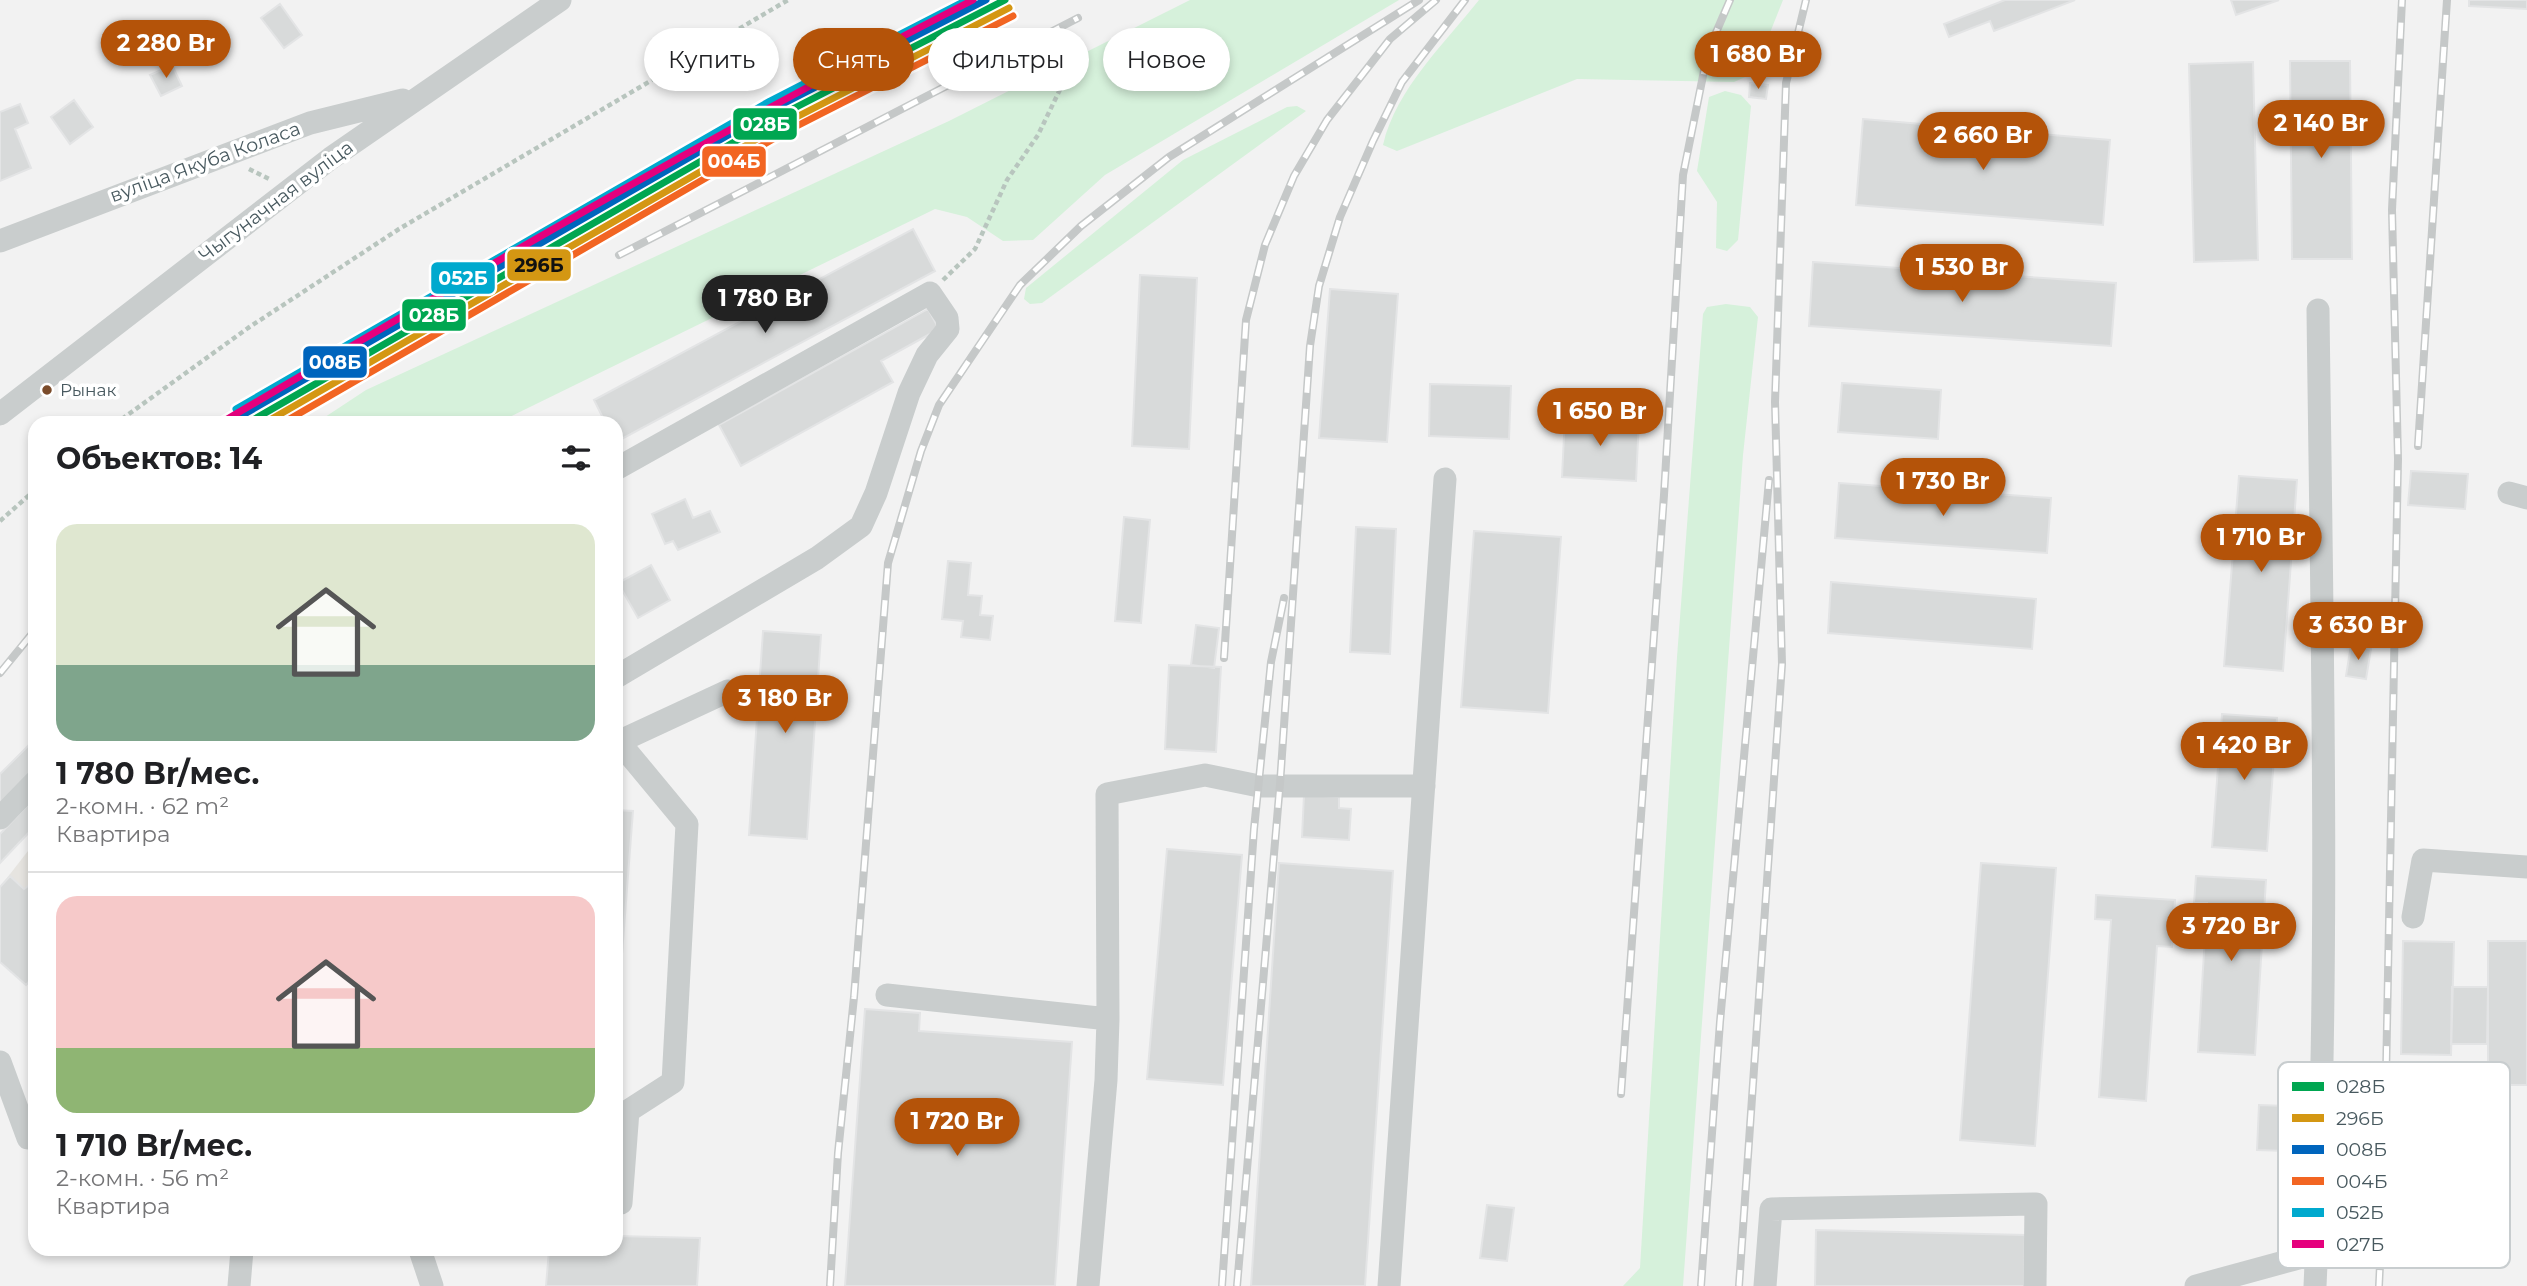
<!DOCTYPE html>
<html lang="ru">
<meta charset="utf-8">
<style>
body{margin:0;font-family:Montserrat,sans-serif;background:#f2f2f2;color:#202124;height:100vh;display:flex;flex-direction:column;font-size:26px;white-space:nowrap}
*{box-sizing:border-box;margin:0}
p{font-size:23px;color:#757577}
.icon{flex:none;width:38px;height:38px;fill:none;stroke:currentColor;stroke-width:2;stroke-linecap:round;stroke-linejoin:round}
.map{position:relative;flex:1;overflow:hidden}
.side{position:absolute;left:28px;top:416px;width:595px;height:840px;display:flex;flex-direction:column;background:#fff;border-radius:21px;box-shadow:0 4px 10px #0003}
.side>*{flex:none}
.hud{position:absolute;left:644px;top:28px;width:665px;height:63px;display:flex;gap:14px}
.price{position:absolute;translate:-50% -60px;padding:0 16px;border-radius:24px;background:#b45309;color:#fff;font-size:23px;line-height:46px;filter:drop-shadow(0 2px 4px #0008)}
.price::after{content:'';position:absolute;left:50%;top:42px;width:21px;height:16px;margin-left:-10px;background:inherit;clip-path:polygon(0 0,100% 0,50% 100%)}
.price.selected{background:#222;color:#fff}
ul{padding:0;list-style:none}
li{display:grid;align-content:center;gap:14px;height:371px;padding:0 28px}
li+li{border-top:2px solid #e0e0e0}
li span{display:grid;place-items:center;height:217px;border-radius:21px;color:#555}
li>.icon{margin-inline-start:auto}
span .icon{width:126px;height:126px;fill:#fffc;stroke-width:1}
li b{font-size:30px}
h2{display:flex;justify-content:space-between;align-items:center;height:84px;padding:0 28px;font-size:30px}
.tag{padding:0 24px;border-radius:32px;background:#fff;box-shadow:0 4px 10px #0003;font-size:24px;line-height:63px}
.tag.selected{background:#b45309;color:#fff}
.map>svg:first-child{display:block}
</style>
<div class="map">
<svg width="2527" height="1286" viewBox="0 0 2527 1286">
<rect width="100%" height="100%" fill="#f2f2f2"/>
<path fill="#e6e4e0" d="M35,842v133l-9,10 -26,-23v-75z"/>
<path fill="#d6f1db" d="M1190,0h209l-294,175 -72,65 -30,1 -36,-24 -32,-8 -438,214h-181l50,-33 583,-269z
M1479,0h304l-29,73 -20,9 -157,-3 -180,72 -14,-6c13,-56 62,-102 96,-145z
M1725,91l16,4 10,11 -13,134 -11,11 -11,-3 1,-46 -20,-31 12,-74z
M1297,106l9,5 -264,192 -12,1 -6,-5 2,-11 157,-128 104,-53z
M1726,304l24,3 8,10 -15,138 -60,831h-60l17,-18 37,-611 26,-343 4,-7z"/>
<path fill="#d8dada" stroke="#e3e4e5" stroke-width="2" d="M2005,0h70l-81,31 -4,-10 -41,16 -5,-13z
M2231,0h48l-43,15z
M2469,0h58v9l-58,-3z
M280,4l22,31 -18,13 -23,-30z
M2290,61h60l2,198h-60z
M2253,62l5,198 -64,2 -5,-198z
M172,65l10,21 -21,10 -11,-21z
M1750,83l18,2 -2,14 -17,-2z
M74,100l19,27 -23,17 -19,-27z
M20,104l8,19 -13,6 16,39 -31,13v-69z
M1863,119l247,21 -7,85 -247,-20z
M913,229l22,42 -319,171v-18h-10l-12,-24z
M1813,262l303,21 -5,63 -302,-20z
M1140,275l57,3 -8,171 -57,-3z
M1330,289l68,5 -11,148 -68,-4z
M928,309l11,20 -58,32 12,21 -152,84 -22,-41z
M1842,383l99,7 -3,49 -100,-7z
M1430,384l81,2 -2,53 -80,-3z
M1565,416l74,4 -3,61 -74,-4z
M2411,471l57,3 -3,35 -57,-4z
M2239,476l58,4 -14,191 -59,-5z
M1839,483l212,15 -4,55 -212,-15z
M685,499l8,19 17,-7 10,21 -42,18 -5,-9 -8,3 -13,-30z
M1124,517l26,3 -9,103 -26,-2z
M1356,527l40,2 -6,125 -40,-2z
M1474,531l87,6 -13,176 -87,-6z
M948,561l23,2 -3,32 14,1 -2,19 13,1 -3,24 -29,-3 2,-16 -21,-2z
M651,565l19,35 -32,18 -20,-35z
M1831,582l205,17 -4,50 -204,-16z
M1196,625l23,3 -5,40 -23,-3z
M763,631l58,4 -14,204 -58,-4z
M2351,645l20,4 -5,30 -20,-3z
M1169,665l52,2 -5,85 -51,-3z
M2222,714l55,4 -10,133 -55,-4z
M35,739v33l-35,35v-33z
M1304,795l35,2v11l12,1 -2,31 -47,-3z
M35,797v29l-35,37v-29z
M616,810l17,1 -17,221z
M1167,849l75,6 -19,230 -76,-6z
M1279,863l114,8 -28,415h-114z
M1981,863l75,5 -21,278 -75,-6z
M10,876l14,13 11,-8v94l-9,10 -26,-23v-75z
M2196,876l70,4 -11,175 -57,-3 9,-149h-13z
M2096,895l79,5 -3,47 -15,-1 -11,155 -47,-4 12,-177 -16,-1z
M2403,941l51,1 -3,113 -50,-1z
M2488,941h39v144h-39z
M2452,987h36l-1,57h-36z
M865,1009l55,4 -1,18 153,11 -17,244h-210z
M2259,1105l28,1 -1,45 -29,-1z
M1487,1205l27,3 -7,53 -27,-3z
M1816,1230l209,5 -1,51h-209z
M616,1236l84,2 -3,48h-151l3,-36h67z"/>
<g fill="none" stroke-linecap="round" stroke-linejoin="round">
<path stroke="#b8c5be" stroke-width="4.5" stroke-dasharray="5 3.5" stroke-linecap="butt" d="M249,169l20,10
M943,280l32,-31 32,-69 31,-45 45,-93
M115,424l133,-96 151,-99 389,-229
M0,521l35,-31"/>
<path stroke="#c9cdcd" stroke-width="23" d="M0,241l310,-118 93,-23
M0,414l331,-256 229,-158
M616,469l314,-176 17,25 1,11 -21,26 -18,38 -33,100 -15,33 -44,32 -201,119
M2509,493l18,5
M619,742l68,82 -14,258 -45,29 -7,92
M616,743l112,-52
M0,818l35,-36
M2413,917l10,-57 104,7
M887,995l221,24 -1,-225 98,-19 54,11h165
M0,1062l28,76h7
M420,1250l12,36
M239,1286l3,-36
M1088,1286l18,-206 2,-61
M1389,1286l56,-807
M1765,1286l6,-77 265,-5 -1,82
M2196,1286l121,-33
M2315,1286c15,-325 7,-651 3,-976"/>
<defs>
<path id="rail" d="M619,255l459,-237
M270,424l273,-159 199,-108
M2418,446l29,-446
M1224,658l22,-338 19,-75 29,-69 33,-56 63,-81 46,-39
M0,673l35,-43
M1621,1094l43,-599 19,-320 25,-124 22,-51
M830,1286l8,-133 16,-156 34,-434 33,-112 18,-46 81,-120 61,-59 88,-69 250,-157
M1222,1286l32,-457 17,-167 13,-64
M1237,1286l43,-502 30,-438 9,-60 21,-69 33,-76 29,-59 63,-82
M1701,1286l19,-264 49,-542
M1739,1286l43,-622 -7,-262 11,-319 20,-83
M2379,1286l5,-106 14,-721 -6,-249 10,-210"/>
</defs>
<use href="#rail" stroke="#c5c8c8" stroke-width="8"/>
<use href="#rail" stroke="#fff" stroke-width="5" stroke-dasharray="16" stroke-linecap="butt"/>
<defs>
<path id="rail-1" d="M246,424l533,-308 226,-116"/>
<path id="rail-2" d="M263,424l520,-300 226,-116"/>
<path id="rail-3" d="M241,416l534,-308 211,-108"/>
<path id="rail-4" d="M281,424l506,-293 226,-115"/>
<path id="rail-5" d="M236,409l534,-308 197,-101"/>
<path id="rail-6" d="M219,424c249,-147 497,-292 754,-424"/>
</defs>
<use href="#rail-1" stroke="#fff" stroke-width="12"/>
<use href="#rail-2" stroke="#fff" stroke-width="12"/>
<use href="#rail-3" stroke="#fff" stroke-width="12"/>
<use href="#rail-4" stroke="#fff" stroke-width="12"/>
<use href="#rail-5" stroke="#fff" stroke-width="12"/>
<use href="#rail-6" stroke="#fff" stroke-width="12"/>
<use href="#rail-1" stroke="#00a651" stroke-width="7"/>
<use href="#rail-2" stroke="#d49713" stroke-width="7"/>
<use href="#rail-3" stroke="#0065bd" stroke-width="7"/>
<use href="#rail-4" stroke="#f26522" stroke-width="7"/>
<use href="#rail-5" stroke="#00a9ce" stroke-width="7"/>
<use href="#rail-6" stroke="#e5007d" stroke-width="7"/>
</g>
<circle fill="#7a4b2a" stroke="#fff" stroke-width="2.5" cx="47" cy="390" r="6"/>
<g text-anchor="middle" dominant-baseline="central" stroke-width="7" stroke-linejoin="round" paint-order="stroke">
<g font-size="17" fill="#48595f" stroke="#fff" text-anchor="start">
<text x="60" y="390">Рынак</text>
</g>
<g font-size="19" fill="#48595f" stroke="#fff">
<text transform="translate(205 162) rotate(-20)">вуліца Якуба Коласа</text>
<text transform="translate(276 201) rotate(-37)">Чыгуначная вуліца</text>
</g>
</g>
<rect x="2278" y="1062" width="232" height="206" rx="10" fill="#fff" stroke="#c8cdcf" stroke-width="2"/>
<rect x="2292" y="1082" width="32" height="9" fill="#00a651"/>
<rect x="2292" y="1114" width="32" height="8" fill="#d49713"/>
<rect x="2292" y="1145" width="32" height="9" fill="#0065bd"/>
<rect x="2292" y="1177" width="32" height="8" fill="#f26522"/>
<rect x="2292" y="1208" width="32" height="9" fill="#00a9ce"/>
<rect x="2292" y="1240" width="32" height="8" fill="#e5007d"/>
<g font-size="19" fill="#48595f">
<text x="2336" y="1093">028Б</text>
<text x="2336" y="1125">296Б</text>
<text x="2336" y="1156">008Б</text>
<text x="2336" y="1188">004Б</text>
<text x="2336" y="1219">052Б</text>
<text x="2336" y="1251">027Б</text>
</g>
<g stroke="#fff" stroke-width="2.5">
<rect x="732" y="107" width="66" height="34" rx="7" fill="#00a651"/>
<rect x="701" y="145" width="66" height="33" rx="7" fill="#f26522"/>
<rect x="506" y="248" width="66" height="34" rx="7" fill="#d49713"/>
<rect x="430" y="261" width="66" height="34" rx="7" fill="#00a9ce"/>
<rect x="401" y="298" width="66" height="34" rx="7" fill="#00a651"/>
<rect x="302" y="345" width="66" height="34" rx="7" fill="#0065bd"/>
</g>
<g font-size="19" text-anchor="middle" font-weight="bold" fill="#fff">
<text x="765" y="131">028Б</text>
<text x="734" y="168">004Б</text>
<text x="463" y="285">052Б</text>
<text x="434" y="322">028Б</text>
<text x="335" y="369">008Б</text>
</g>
<g font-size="19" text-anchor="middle" font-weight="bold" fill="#111">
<text x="539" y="272">296Б</text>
</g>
</svg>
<b class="price" style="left:166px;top:80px">2 280 Br</b>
<b class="price" style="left:1758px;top:91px">1 680 Br</b>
<b class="price" style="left:2321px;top:160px">2 140 Br</b>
<b class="price" style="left:1983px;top:172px">2 660 Br</b>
<b class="price" style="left:1962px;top:304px">1 530 Br</b>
<b class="price selected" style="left:765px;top:335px">1 780 Br</b>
<b class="price" style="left:1600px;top:448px">1 650 Br</b>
<b class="price" style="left:1943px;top:518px">1 730 Br</b>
<b class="price" style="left:2261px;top:574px">1 710 Br</b>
<b class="price" style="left:2358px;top:662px">3 630 Br</b>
<b class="price" style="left:785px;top:735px">3 180 Br</b>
<b class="price" style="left:2244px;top:782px">1 420 Br</b>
<b class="price" style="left:2231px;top:963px">3 720 Br</b>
<b class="price" style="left:957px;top:1158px">1 720 Br</b>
<div class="hud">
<a class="tag">Купить</a>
<a class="tag selected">Снять</a>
<a class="tag">Фильтры</a>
<a class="tag">Новое</a>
</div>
<section class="side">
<h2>Объектов: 14<svg class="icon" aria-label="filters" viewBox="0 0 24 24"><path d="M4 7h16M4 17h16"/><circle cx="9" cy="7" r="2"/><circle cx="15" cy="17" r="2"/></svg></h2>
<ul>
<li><span style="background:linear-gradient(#dfe7d0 65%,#7fa58c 0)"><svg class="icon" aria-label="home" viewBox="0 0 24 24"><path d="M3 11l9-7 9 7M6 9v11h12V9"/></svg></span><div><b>1 780 Br/мес.</b><p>2-комн. · 62 m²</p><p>Квартира</p></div></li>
<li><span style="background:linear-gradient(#f6c9c9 70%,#8fb573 0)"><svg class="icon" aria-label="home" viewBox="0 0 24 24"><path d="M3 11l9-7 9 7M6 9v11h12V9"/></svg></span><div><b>1 710 Br/мес.</b><p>2-комн. · 56 m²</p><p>Квартира</p></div></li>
</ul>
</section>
</div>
